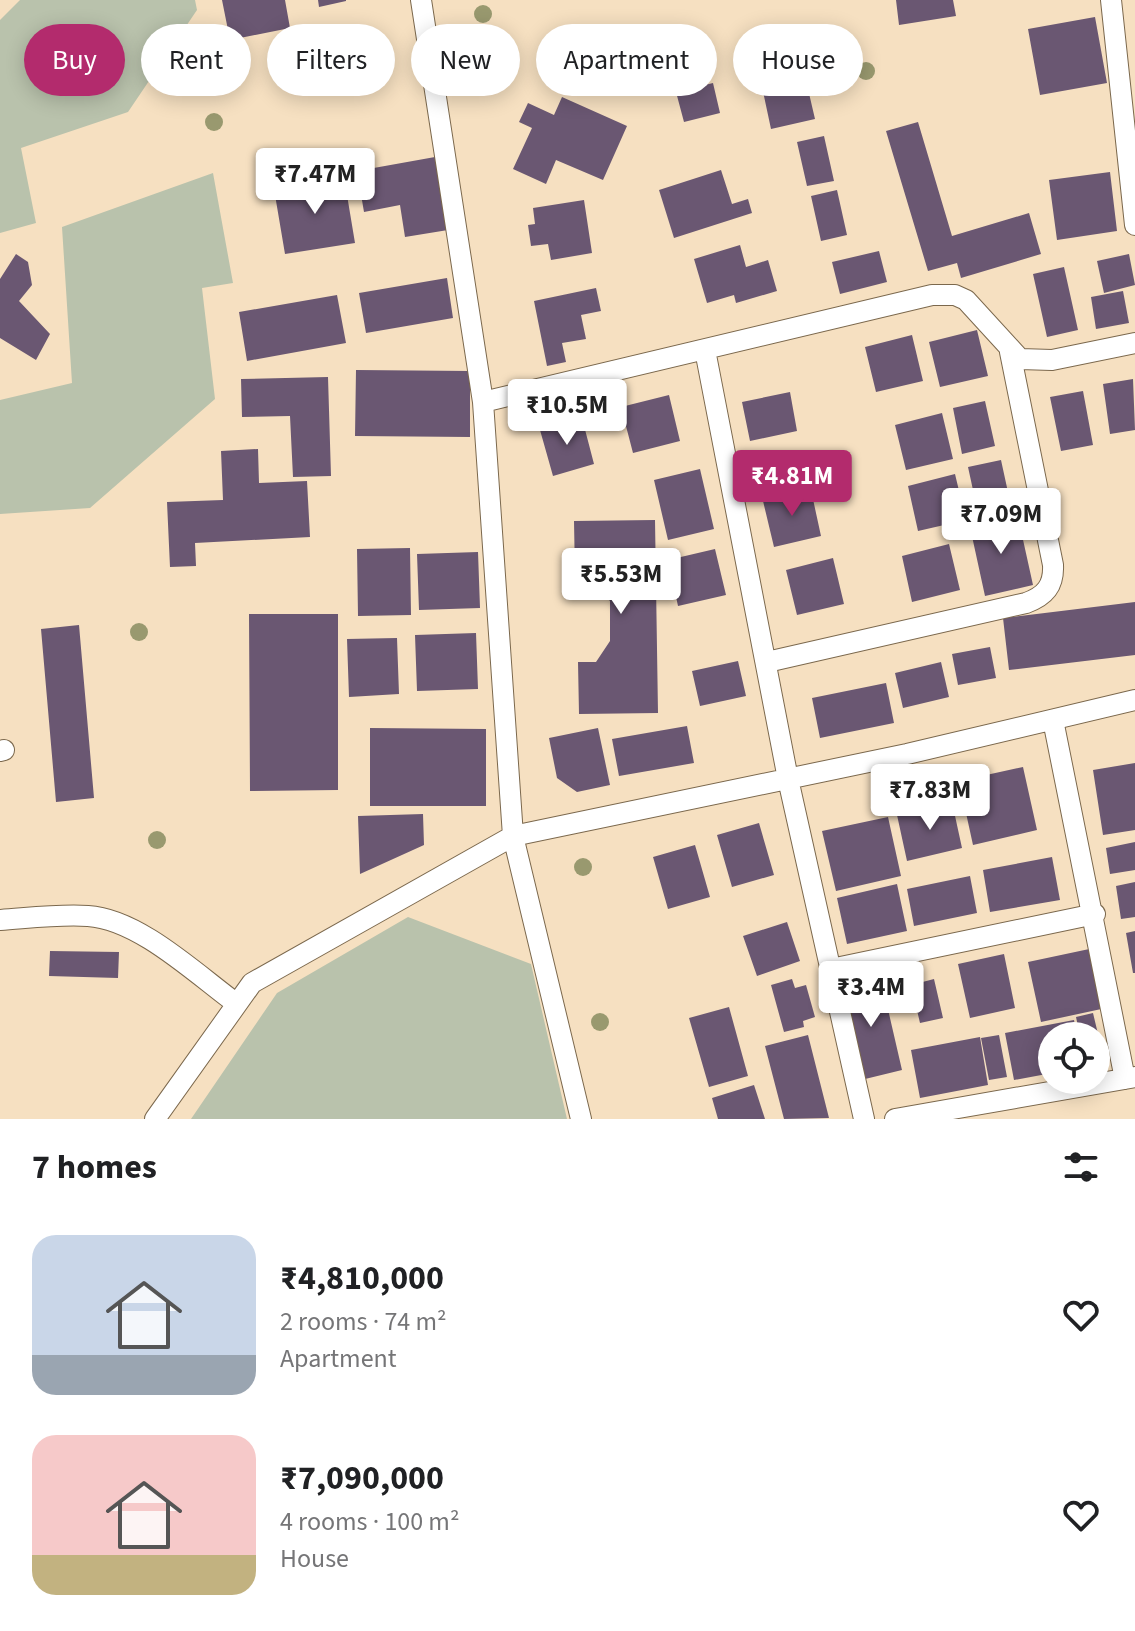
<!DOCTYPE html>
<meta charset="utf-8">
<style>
body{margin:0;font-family:"Source Sans 3",sans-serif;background:#f2f2f2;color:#202124;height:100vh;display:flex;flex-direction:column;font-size:30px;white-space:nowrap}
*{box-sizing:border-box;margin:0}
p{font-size:26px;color:#757577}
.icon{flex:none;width:44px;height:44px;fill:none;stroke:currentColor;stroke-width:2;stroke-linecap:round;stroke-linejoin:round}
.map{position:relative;height:1119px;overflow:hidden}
.details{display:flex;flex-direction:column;background:#fff;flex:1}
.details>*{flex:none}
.top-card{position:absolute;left:24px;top:24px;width:1088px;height:72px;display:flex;gap:16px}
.fabs{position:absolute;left:1038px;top:1022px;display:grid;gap:16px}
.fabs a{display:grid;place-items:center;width:72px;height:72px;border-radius:50%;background:#fff;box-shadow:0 4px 20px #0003;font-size:40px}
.price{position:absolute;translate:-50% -68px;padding:0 18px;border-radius:8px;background:#fff;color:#222;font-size:26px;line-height:52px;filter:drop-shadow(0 2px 4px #0008)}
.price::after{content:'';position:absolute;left:50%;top:48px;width:24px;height:18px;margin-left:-12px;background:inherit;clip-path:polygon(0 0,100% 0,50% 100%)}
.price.on{background:#b32b6d;color:#fff}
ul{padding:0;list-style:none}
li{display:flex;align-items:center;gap:24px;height:200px;padding:0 32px}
li span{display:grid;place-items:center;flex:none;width:224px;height:160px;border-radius:24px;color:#555}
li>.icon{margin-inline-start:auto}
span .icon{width:96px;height:96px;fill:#fffc;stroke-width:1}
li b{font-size:34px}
h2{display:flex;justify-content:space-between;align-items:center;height:96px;padding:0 32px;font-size:34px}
.tag{padding:0 28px;border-radius:36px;background:#fff;box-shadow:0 4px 20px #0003;font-size:28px;line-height:72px}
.tag.on{background:#b32b6d;color:#fff}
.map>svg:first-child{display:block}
</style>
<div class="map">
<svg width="1135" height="1119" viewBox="0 0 1135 1119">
<rect width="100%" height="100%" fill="#f6e0c1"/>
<path fill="#b9c2ac" d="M20,0h175l2,10 -69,102 -107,36 15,75 -36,10v-213z
M213,173l20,110 -31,5 13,111 -125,109 -90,6v-114l72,-17 -10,-156z
M408,917l123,47 36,155h-376l86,-126z"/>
<path fill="#6a5772" d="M222,0h63l5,28 -60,12z
M318,0h28v1l-27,6z
M896,0h57l3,16 -57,9z
M1095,17l12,66 -67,12 -12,-66z
M801,59l14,60 -44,10 -13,-61z
M713,83l7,30 -36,9 -8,-30z
M562,97l65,29 -24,54 -47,-20 -10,24 -33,-15 19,-41 -13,-6 9,-19 26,12z
M918,122l34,114 77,-23 12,41 -80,24 -4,-15 -29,8 -42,-140z
M824,136l10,45 -27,5 -10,-44z
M435,157l13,73 -43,7 -5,-32 -36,7 -7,-41z
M721,170l11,34 16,-5 4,14 -78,25 -15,-48z
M1110,172l7,59 -60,9 -8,-60z
M344,177l11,66 -70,11 -11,-65z
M837,190l10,45 -26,6 -10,-45z
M584,200l8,53 -41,7 -3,-16 -17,2 -3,-21 7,-1 -2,-16z
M740,245l6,22 22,-7 9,31 -41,12 -2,-8 -27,8 -13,-44z
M879,251l8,31 -47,12 -8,-32z
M16,254l12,8 4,23 -13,16 31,33 -14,26 -36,-22v-59z
M1129,254l6,31 -31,8 -7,-32z
M1064,267l14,63 -31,7 -14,-63z
M447,278l6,40 -87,15 -7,-40z
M596,288l5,23 -20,4 5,24 -24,4 4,19 -19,4 -13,-65z
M1123,291l6,32 -33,6 -5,-32z
M337,295l9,48 -99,18 -8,-49z
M977,330l11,46 -48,11 -11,-45z
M912,335l11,46 -47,11 -11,-45z
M356,370l114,1v66l-115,-1z
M328,377l3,99 -38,1 -3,-61 -48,1 -1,-38z
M1133,379l2,51 -25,4 -7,-50z
M1083,391l10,54 -32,6 -11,-54z
M790,392l7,39 -47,10 -8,-39z
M669,395l11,46 -47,12 -12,-46z
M985,401l10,45 -33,8 -9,-46z
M942,413l11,46 -47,11 -11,-45z
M582,418l12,46 -41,12 -13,-46z
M258,449l1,34 48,-2 3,56 -115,6 1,23 -26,1 -3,-65 56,-2 -2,-49z
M1001,460l10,46 -33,7 -10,-46z
M700,469l14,60 -46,11 -14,-60z
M955,474l11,46 -48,11 -10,-45z
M811,490l10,46 -47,11 -11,-46z
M1018,517l15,68 -48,11 -15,-69z
M655,520l3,193 -79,1 -1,-52h18l14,-21v-40l-22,-25h-13l-1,-55z
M949,544l11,46 -48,12 -10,-46z
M410,548l1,67 -53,1 -1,-67z
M715,549l11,46 -48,11 -10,-46z
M478,552l2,56 -61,2 -2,-56z
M833,558l11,46 -47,11 -11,-45z
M1135,602v53l-126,15 -6,-52z
M249,614h89v176l-88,1z
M79,625l15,173 -38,4 -15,-173z
M476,633l2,56 -61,2 -2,-56z
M397,638l2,56 -50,3 -2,-58z
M990,647l6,31 -38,7 -6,-31z
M738,661l8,35 -46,10 -8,-35z
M941,662l8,35 -46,11 -8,-35z
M886,683l8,40 -74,15 -8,-40z
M687,726l7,37 -75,13 -7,-37z
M370,728l116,1v77h-116z
M598,728l12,57 -33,7 -20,-14 -8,-40z
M1135,763v67l-32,5 -10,-65z
M1023,767l14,63 -64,15 -14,-64z
M952,802l10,46 -55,13 -10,-46z
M423,814l1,31 -64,29 -2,-58z
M888,817l13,59 -65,15 -14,-60z
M759,823l15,52 -42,12 -15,-52z
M1135,842v28l-25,4 -4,-26z
M695,845l15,52 -42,12 -15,-52z
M1052,857l8,43 -70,12 -7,-42z
M970,876l7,37 -63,13 -7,-37z
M1135,882v35l-14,2 -5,-33z
M897,884l10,47 -60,13 -10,-46z
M787,922l13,39 -43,15 -14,-40z
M1135,931v42h-2l-7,-40z
M1094,948l12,60 -65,14 -13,-60z
M50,951l69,1 -1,26 -69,-2z
M1004,954l11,54 -45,10 -12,-54z
M792,979l3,9 11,-3 9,32 -12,4 1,6 -20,5 -13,-47z
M881,979l21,91 -41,10 -21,-92z
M934,979l9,39 -23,5 -9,-38z
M729,1007l19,69 -39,11 -20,-69z
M1093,1013l10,42 -7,1v-20h-16l-4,-19z
M1074,1020l3,16h-25v37l-38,7 -9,-47z
M808,1035l21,83 -45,1 -19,-73z
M999,1035l8,42 -18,3 -8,-42z
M980,1037l8,48 -68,13 -9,-48z
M754,1085l11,34h-47l-6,-21z"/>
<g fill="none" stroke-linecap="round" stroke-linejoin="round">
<defs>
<path id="minor" d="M421,0l62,402 30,434 68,283
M1111,0l24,225
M705,350l83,429 76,340
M483,402l449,-107h23l11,5 54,59 32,1 83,-17
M767,662l259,-59c19,-7 28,-17 27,-38l-43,-213
M1053,720l72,359
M0,751l4,-1
M0,920c29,-2 59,-6 88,-4 51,3 109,59 149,88
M831,969l264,-55
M155,1119l97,-136 261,-147 394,-82 228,-54
M895,1119l240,-42"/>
</defs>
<use href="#minor" stroke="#7b684d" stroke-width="22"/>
<use href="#minor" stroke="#fff" stroke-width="20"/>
</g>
<g fill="#99996f">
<circle cx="483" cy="14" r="9"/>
<circle cx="866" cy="71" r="9"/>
<circle cx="214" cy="122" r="9"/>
<circle cx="139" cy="632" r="9"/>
<circle cx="157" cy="840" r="9"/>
<circle cx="583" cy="867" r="9"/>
<circle cx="600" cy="1022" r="9"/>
</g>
</svg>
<div class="fabs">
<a><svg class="icon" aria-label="locate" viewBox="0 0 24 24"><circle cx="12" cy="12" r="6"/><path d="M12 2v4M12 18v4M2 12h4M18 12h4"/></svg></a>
</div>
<b class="price" style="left:315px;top:216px">₹7.47M</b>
<b class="price" style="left:567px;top:447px">₹10.5M</b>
<b class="price on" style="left:792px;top:518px">₹4.81M</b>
<b class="price" style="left:1001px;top:556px">₹7.09M</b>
<b class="price" style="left:621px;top:616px">₹5.53M</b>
<b class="price" style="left:930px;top:832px">₹7.83M</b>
<b class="price" style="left:871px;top:1029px">₹3.4M</b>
<div class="top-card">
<a class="tag on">Buy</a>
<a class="tag">Rent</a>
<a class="tag">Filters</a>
<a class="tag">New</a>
<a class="tag">Apartment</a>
<a class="tag">House</a>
</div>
</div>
<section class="details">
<h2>7 homes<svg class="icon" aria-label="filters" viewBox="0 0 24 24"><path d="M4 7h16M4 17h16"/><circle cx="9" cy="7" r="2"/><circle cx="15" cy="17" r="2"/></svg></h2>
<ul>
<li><span style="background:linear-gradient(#c9d6e8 75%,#9aa5b1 0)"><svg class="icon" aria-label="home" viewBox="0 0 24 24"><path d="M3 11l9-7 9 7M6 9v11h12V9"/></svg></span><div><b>₹4,810,000</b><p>2 rooms · 74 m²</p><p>Apartment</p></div><svg class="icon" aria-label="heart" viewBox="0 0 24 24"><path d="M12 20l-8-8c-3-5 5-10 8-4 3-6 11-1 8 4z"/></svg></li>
<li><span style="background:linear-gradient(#f6c9c9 75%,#c2b280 0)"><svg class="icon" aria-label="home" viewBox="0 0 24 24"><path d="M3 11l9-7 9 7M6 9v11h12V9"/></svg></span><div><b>₹7,090,000</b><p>4 rooms · 100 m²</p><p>House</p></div><svg class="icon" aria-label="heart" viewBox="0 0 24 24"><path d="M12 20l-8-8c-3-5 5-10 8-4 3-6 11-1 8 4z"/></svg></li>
</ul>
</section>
